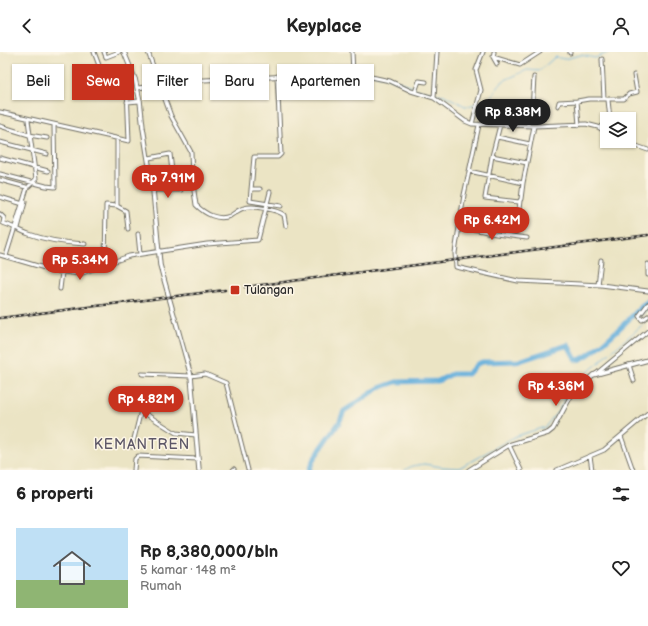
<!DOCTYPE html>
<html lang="id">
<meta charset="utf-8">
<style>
body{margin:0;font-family:"Balsamiq Sans",sans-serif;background:#f6f6f6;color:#222;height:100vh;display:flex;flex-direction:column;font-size:15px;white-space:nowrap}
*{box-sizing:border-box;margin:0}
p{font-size:13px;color:#767676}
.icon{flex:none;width:22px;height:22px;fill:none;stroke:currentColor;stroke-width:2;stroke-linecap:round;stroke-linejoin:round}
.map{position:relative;height:418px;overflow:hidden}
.side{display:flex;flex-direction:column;background:#fff;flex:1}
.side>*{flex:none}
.guide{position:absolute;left:12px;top:12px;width:400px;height:36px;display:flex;gap:8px}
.controls{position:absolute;left:600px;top:60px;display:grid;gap:8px}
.controls a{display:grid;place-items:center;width:36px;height:36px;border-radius:0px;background:#fff;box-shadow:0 1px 3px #0004;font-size:20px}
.price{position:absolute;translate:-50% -34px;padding:0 9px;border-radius:14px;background:#c8321e;color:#fff;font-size:13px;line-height:26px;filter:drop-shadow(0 1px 2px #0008)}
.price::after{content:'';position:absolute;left:50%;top:24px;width:12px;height:9px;margin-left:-6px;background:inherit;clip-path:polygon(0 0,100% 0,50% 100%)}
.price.selected{background:#222;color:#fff}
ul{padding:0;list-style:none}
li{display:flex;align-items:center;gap:12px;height:100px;padding:0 16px}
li+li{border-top:1px solid #e0e0e0}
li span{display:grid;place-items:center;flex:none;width:112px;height:80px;border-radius:0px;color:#555}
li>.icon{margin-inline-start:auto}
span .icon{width:48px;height:48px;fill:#fffc;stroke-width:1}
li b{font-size:17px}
h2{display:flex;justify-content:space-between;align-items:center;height:48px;padding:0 16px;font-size:17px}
.tag{padding:0 14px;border-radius:0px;background:#fff;box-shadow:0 1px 3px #0004;font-size:14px;line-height:36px}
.tag.selected{background:#c8321e;color:#fff}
header{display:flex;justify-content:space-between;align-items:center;height:52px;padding:0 16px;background:#fff;font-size:18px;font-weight:700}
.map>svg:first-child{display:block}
</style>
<header><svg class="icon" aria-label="back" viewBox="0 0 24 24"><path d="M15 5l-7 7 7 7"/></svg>Keyplace<svg class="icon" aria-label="person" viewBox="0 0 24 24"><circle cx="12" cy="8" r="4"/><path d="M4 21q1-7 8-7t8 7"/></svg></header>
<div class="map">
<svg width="648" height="418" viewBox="0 0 648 418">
<rect width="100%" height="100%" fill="#fcf5e5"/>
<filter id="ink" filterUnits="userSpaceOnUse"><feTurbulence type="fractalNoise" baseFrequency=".025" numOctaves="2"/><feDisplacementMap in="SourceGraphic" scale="8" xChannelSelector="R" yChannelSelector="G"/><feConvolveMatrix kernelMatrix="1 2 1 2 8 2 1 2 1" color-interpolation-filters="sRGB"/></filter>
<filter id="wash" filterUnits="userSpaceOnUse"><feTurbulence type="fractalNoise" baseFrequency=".012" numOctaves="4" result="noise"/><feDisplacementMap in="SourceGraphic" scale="16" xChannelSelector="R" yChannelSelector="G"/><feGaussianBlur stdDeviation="0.9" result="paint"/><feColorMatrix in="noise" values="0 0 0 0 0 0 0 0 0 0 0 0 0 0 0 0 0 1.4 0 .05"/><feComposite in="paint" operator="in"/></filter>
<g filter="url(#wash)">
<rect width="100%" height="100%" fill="#ebe4c4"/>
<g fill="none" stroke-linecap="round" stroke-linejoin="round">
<path stroke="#63aedb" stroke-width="1" d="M618,0h8
M327,18c31,-2 59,5 88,18
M418,38l14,3
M435,42l9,1 21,11h4l20,-7 14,-18 24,-11 12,1 16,-14 9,2 17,-4 14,3 15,-6
M640,265l8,-8
M405,418l7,-4 12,-2 18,3 17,1 57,-32 29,-9 14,-17 13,-24 76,-66"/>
<path stroke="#63aedb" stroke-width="5" d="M309,418l5,-12 25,-35 5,-12 35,-23 17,-6 42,-1 14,-7h16l9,-10 5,-2 37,-1 49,-16 8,15c15,0 58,-47 72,-59"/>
</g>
</g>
<g filter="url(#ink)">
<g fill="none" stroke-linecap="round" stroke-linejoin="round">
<defs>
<path id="minor" d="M104,0l2,5 13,-5
M148,0l23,64 20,36 1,25 4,28c9,9 22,16 34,11 5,-3 9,-7 14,-8 9,-3 34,2 40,7l2,11
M352,0l1,21 37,8 21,10 23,7 3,-46
M494,0l-1,5 4,7
M570,1v-1
M493,5l27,8 20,-13
M602,7l2,40
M277,24l4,78 -3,3h-24l-4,44 31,5
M124,29l11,-2
M138,36l46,-7 169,-8
M415,40l4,-11 7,1
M434,46l31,23 7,3 62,2 52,-2 12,3 9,6
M608,48l2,19
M127,50l13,-1
M558,54l1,-4 18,-1
M0,60l129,29 -2,-53 -11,-20h-16l-6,-16
M28,68l8,59 -7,7
M472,72l9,-34 -5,-20 7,-18
M479,73l-15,70 -9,58 1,14 62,14 83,4 47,6
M500,73l-8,31 -7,42 34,4 2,-3 2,-16
M579,73l-2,-24 12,-2h35l5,-5 8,-2 -3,-17
M0,74l29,9 18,3
M528,74v-12l4,-3 2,-34
M600,76l7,-6
M497,85l33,7
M117,88v66
M622,89l26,9
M0,90l47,12
M492,104l35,7
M0,106l48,13
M149,106l21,-4 2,17
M469,119l54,12 11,-57
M0,122l46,12 9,1 -1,-62
M0,128l26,7
M251,137h9
M153,138h28
M0,145l23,7
M519,157l1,-8
M0,162l4,4 -1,5c9,3 17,8 26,11 19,7 36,9 56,10
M460,174l36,8 31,4
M18,176l7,-26
M138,182l2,20
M0,203l55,16 25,3 49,-18 78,-12 51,-4 12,-48
M6,204l21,-68
M105,212l1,-59 11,1 9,5 2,18
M648,212v11
M598,233l3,-25
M60,237l2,-17
M648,252l-9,12 3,4 6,-4
M629,313l5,16
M142,322l49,2 14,-2 21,9 22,87
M596,322l52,-43
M141,359l35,22 20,2
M621,384l12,34
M509,393l12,25
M132,395l14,-57
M590,404l2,14
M134,418l1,-11 3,-3 60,3
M233,418l1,-1
M557,418l47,-20 44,-37"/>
<path id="tertiary" d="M124,0l11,27 5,22 3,27 10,62 7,75 31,111 8,94
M469,418l40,-25 39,-12 5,-4 19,-35 21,-19 55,-15"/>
</defs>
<use href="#minor" stroke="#6e6c61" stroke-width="5"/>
<use href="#tertiary" stroke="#6e6c61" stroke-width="5.5"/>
<use href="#minor" stroke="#fff" stroke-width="3"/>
<use href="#tertiary" stroke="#fff" stroke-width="3.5"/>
<defs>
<path id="rail" d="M245,235l403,-52
M0,266l225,-28"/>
</defs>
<use href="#rail" stroke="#2b2b2b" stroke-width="2.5"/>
<use href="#rail" stroke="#fcf5e5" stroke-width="1" stroke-dasharray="3" stroke-linecap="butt"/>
</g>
</g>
<rect fill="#c8321e" stroke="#fcf5e5" stroke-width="1.5" x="230" y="233" width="10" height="10" rx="2"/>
<g text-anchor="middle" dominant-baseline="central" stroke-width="3" stroke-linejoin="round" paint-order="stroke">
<g font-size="12" fill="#2b2b2b" stroke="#fcf5e5" text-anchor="start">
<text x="244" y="238">Tulangan</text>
</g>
<g font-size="14" letter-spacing="1" fill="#5d5767" stroke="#fcf5e5">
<text x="142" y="392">KEMANTREN</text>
</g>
</g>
</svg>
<div class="controls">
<a><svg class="icon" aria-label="layers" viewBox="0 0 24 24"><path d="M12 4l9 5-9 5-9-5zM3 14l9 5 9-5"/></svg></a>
</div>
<b class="price selected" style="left:513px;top:81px">Rp 8.38M</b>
<b class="price" style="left:168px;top:147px">Rp 7.91M</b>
<b class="price" style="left:492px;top:189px">Rp 6.42M</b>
<b class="price" style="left:80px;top:229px">Rp 5.34M</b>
<b class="price" style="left:556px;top:355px">Rp 4.36M</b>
<b class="price" style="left:146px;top:368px">Rp 4.82M</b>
<div class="guide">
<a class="tag">Beli</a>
<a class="tag selected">Sewa</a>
<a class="tag">Filter</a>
<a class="tag">Baru</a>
<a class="tag">Apartemen</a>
</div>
</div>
<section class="side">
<h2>6 properti<svg class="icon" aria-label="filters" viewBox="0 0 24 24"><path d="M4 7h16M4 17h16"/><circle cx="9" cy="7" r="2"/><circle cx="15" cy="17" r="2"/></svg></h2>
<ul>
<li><span style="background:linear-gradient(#bfe0f5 65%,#8fb573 0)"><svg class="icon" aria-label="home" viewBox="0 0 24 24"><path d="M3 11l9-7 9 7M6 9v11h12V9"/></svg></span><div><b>Rp 8,380,000/bln</b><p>5 kamar · 148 m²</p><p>Rumah</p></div><svg class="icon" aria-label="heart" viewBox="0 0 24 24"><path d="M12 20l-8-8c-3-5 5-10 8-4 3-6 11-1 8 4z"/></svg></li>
</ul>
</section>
